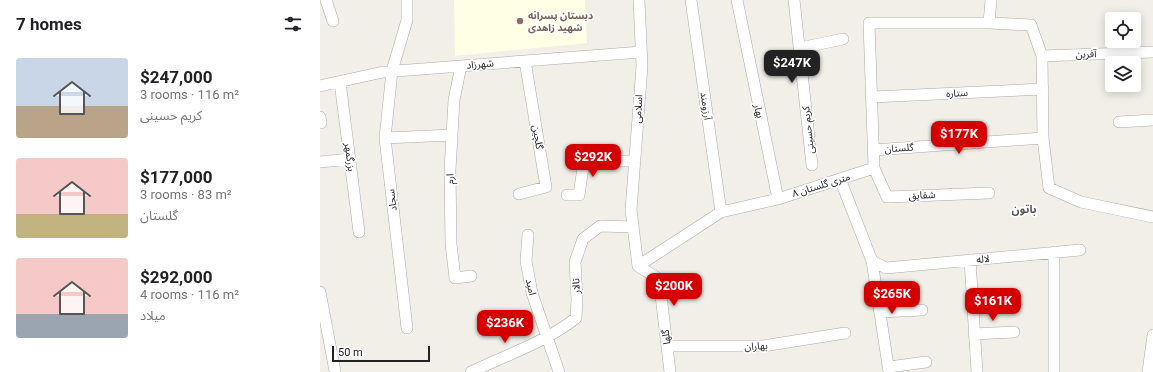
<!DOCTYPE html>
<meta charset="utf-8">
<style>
body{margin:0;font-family:Roboto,"Noto Sans Arabic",sans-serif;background:#f2f2f2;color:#202124;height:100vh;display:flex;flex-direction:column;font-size:15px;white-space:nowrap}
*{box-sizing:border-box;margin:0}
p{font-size:13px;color:#757577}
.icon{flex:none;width:22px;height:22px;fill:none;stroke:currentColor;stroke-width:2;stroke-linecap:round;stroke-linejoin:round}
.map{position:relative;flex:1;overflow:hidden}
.details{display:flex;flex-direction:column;background:#fff;width:320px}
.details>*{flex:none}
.tools{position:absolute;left:785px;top:12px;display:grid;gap:8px}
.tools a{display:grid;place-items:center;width:36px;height:36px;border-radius:4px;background:#fff;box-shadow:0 2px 10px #0003;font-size:20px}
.scale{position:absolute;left:12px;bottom:10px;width:98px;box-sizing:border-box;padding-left:4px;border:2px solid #222;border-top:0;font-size:11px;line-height:14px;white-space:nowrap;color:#222;-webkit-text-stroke:3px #fff;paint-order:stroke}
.price{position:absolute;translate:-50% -34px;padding:0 9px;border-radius:8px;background:#d40000;color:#fff;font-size:13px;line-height:26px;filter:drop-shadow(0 1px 2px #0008)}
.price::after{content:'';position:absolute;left:50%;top:24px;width:12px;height:9px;margin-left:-6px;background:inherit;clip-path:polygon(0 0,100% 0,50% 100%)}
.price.active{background:#222;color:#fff}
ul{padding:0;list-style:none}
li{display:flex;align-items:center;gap:12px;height:100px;padding:0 16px}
li span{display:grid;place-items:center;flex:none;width:112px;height:80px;border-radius:4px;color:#555}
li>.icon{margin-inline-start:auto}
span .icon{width:48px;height:48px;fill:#fffc;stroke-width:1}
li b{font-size:17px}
h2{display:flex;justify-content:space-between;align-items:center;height:48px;padding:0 16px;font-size:17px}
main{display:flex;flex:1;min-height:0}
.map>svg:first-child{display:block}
</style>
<main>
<section class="details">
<h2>7 homes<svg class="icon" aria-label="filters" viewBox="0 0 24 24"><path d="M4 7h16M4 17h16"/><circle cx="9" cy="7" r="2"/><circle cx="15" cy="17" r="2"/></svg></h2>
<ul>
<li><span style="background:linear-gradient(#c9d6e8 60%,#b9a48a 0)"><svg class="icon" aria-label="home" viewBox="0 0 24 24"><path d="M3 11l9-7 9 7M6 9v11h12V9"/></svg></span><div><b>$247,000</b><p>3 rooms · 116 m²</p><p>کریم حسینی</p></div></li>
<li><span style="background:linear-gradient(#f6c9c9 70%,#c2b280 0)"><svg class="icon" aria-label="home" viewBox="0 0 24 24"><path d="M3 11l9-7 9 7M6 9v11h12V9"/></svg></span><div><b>$177,000</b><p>3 rooms · 83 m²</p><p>گلستان</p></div></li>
<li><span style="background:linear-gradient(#f6c9c9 70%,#9aa5b1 0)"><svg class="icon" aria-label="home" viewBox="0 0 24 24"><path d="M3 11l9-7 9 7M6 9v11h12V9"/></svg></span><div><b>$292,000</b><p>4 rooms · 116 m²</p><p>میلاد</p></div></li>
</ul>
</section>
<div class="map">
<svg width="833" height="372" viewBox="0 0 833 372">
<rect width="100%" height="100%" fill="#f2efe9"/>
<path fill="#ffffe5" d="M134,0h131l2,43 -132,13z"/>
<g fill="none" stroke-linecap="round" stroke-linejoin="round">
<defs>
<path id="street" d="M6,0l7,21
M87,0v20l-15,51 -7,67 22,190
M371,0l30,212
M417,0l41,199
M474,0l18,165
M669,23l2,-23
M480,48l43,-9
M722,56l111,-4
M141,66l-7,34 -4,70 1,74 4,34 16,-2
M20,82l19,150
M0,86l63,-14 258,-20
M552,97l171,-8
M0,117l1,6
M799,122l34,-2
M65,138l67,-3
M554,150l169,-12
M0,162l30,-3
M554,168l13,29 102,-4
M520,179l32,82 14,7 194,-18
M199,194l27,-7 -21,-126
M247,195h12l5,-34h51
M208,235l-2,26 6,32 27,79
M650,260l7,112
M552,261l17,111
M318,266l83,-54 57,-13 96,-31 -5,-145h120l42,2 11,31 1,82 6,50 32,14 72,15
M318,266l-7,-56 11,-144 -3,-66
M318,266l21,13 11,93
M0,292l15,79
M560,312l42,-2
M654,334l40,-2
M347,346h96l82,-13
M569,367l37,-5
M151,372c35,-17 75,-30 105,-54l1,-19 -2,-37 8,-23 17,-13 33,1
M734,372v-120
M828,372l5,-37"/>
</defs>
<use href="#street" stroke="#a9a9a9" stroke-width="12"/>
<use href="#street" stroke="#fff" stroke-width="11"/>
</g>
<circle fill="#8d6e63" stroke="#fff" stroke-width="1.5" cx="200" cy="21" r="4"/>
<g text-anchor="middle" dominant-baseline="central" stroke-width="3.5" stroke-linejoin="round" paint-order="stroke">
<g font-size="10" font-weight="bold" fill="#785e54" stroke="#fff" text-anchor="start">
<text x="208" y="15">دبستان پسرانه<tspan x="208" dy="12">شهید زاهدی</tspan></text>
</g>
<g font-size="10" fill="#222" stroke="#fff">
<text transform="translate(766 54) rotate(-2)">آفرین</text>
<text transform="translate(160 64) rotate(-5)">شهرزاد</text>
<text transform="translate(637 93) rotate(-3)">ستاره</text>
<text transform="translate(386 106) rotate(82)">آرزومند</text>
<text transform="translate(318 109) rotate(-86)">اسلامی</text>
<text transform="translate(439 111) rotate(78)">بهار</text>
<text transform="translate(488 130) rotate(-96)">کریم حسینی</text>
<text transform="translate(218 137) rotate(81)">گلچین</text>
<text transform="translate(579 148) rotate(-4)">گلستان</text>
<text transform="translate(30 157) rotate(83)">بزرگمهر</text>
<text transform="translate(130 179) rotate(-91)">ارم</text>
<text transform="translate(501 185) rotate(-17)">۸ متری گلستان</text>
<text transform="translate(602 195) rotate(-2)">شقایق</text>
<text transform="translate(72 200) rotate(-97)">سجاد</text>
<text transform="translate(663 259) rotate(-5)">لاله</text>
<text transform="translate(256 286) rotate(-93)">تالار</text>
<text transform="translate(211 287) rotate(77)">امید</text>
<text transform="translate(346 337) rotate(-97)">گلها</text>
<text transform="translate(436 346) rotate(-3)">بهاران</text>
</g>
<g font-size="11" font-weight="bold" fill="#555" stroke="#fff">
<text x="704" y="209">باتون</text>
</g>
</g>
</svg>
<div class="tools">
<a><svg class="icon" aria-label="locate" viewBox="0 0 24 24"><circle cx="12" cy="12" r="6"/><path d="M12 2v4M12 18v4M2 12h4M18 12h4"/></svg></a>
<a><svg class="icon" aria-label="layers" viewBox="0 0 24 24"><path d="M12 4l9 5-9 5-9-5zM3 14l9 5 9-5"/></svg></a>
</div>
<div class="scale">50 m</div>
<b class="price active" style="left:472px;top:84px">$247K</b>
<b class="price" style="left:639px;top:155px">$177K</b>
<b class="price" style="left:273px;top:178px">$292K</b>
<b class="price" style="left:354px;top:307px">$200K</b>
<b class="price" style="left:572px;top:315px">$265K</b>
<b class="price" style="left:673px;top:322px">$161K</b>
<b class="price" style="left:185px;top:344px">$236K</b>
</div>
</main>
